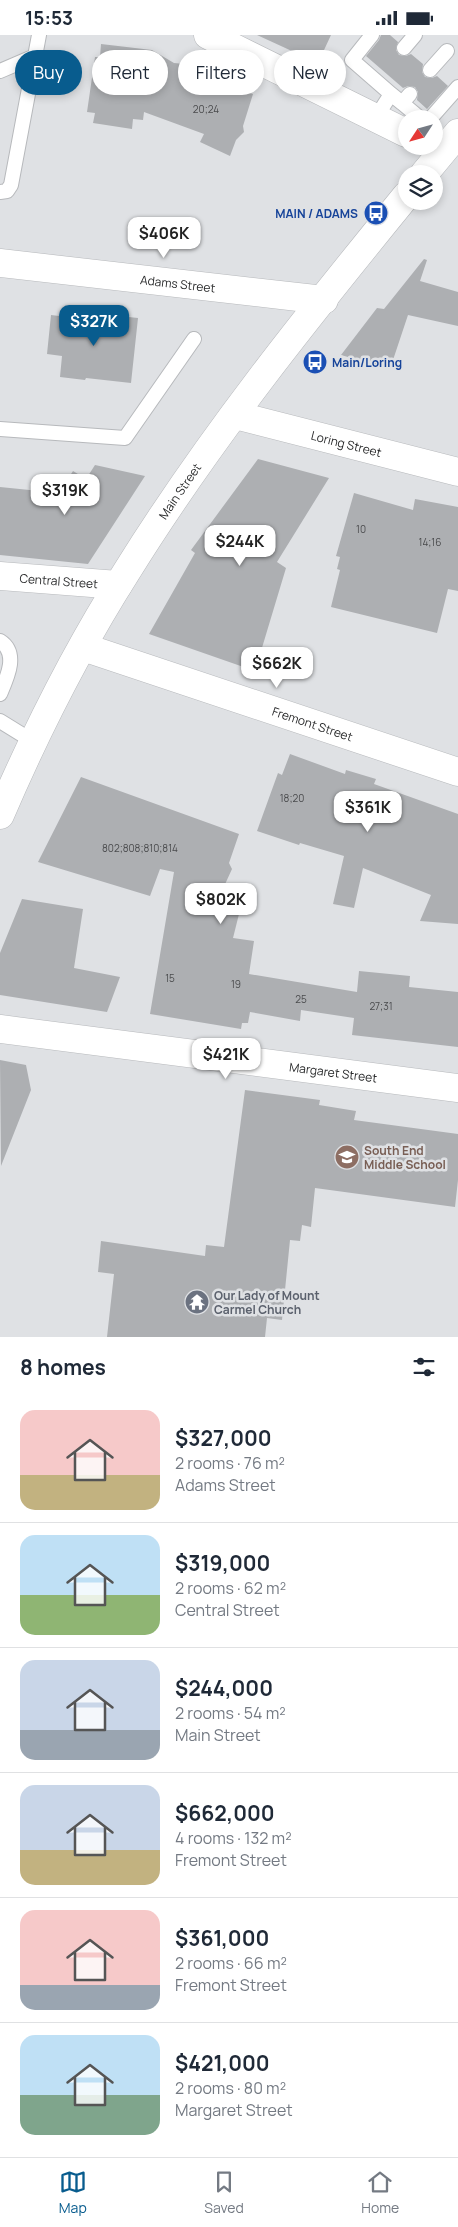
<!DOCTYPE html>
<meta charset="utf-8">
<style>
body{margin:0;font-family:Manrope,sans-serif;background:#f6f6f7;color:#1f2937;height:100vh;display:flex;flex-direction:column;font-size:19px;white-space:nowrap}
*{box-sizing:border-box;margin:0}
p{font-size:16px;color:#747a83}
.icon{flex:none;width:28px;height:28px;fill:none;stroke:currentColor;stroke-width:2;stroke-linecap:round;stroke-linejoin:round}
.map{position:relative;height:1302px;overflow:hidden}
.drawer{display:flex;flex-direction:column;background:#fff;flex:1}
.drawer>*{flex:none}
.hud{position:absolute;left:15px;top:15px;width:429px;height:45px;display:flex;gap:10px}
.needle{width:32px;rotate:234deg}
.fabs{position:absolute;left:398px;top:75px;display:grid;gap:10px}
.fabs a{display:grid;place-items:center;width:45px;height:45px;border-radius:50%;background:#fff;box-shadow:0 2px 8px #0003;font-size:25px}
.price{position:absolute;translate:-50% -42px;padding:0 11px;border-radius:10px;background:#fff;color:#222;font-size:16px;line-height:32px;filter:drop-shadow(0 1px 2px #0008)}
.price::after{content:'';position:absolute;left:50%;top:30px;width:15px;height:11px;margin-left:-8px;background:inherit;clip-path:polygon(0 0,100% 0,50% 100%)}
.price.current{background:#085c8e;color:#fff}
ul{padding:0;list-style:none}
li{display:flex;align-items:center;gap:15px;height:125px;padding:0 20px}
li+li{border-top:1px solid #e0e1e3}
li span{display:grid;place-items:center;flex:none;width:140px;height:100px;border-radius:15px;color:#555}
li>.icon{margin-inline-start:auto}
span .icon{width:60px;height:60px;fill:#fffc;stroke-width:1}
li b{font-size:21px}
h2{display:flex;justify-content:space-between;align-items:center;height:60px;padding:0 20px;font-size:21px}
.pill{padding:0 18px;border-radius:22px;background:#fff;box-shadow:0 2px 8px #0003;font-size:18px;line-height:45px}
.pill.current{background:#085c8e;color:#fff}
.status{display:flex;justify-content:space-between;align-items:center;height:35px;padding:0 25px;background:#fff;direction:ltr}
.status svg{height:14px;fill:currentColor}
.menu{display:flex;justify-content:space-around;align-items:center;height:70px;border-top:1px solid #e0e1e3;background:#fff;font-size:14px;color:#747a83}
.menu a{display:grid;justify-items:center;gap:2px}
.menu .current{color:#085c8e}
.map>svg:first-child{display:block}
</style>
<div class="status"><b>15:53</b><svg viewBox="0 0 49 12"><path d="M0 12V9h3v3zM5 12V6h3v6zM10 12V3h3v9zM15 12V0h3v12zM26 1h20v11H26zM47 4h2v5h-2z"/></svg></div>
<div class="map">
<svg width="458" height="1302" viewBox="0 0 458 1302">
<rect width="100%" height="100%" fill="#dfe1e4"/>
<path fill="#adafb2" d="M257,0h74l-13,28z
M381,0h9l8,7 -2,8 3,5 7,1 5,-2 12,10 -1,8 3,5 7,1 5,-2 11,10 -21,23 -10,-9 1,-8 -3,-5 -7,-1 -5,2 -37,-32 13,-16z
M101,9l51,6 22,13 11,1 6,8 30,9 10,9h9l13,4 -10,32 1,6 -8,8 -6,16 -30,-14 4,-8 -60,-22 -1,8 -10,-1 -1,10 -39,-6 2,-10 -8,-1 8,-55h5z
M424,224l3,1 -7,21 38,11v34l-50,-11 -18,54 -49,-14 36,-47 7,1z
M101,279l37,4 -7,65 -45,-5 -1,2 -25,-3 2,-21 -15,-2 4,-39 49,6z
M258,424l71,19 -52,84 9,6 -31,103 -106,-37 46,-81 -4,-3z
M95,430l50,11 -57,88 -88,-9v-68l59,6 14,-22 13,8z
M354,458l59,17 2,-11 43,8v84l-10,-2 -11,44 -106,-26 9,-37 -3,-1 3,-12 -4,-1z
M290,719l55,20 1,-4 30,9 -2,5 84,30v110l-38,-3 11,-26 -68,-27 -9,40 -21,-4 11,-48 -44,-13 -1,2 -42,-14 21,-58 4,2z
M81,742l158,57 -10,29 3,6 -11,24 22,5 -10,40 21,3 -5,33 108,18 2,-21 51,5 -1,11 49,5v55l-106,-12 2,-17 -53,-8 -1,11 -50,-9 -2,11h-6l-1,6 -91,-15 24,-142 -14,-3 -10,27 -112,-34z
M22,864l61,10 -9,59 46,9 -13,35 -107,-17v-42z
M0,1025l26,5 5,25 -30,76z
M245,1055l75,10 -1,5 37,6 -2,9 104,14v46l-3,27 -140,-19 -4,39 -9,-2 -2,16 -10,-1 -8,80 -15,-2 -2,19h-158l7,-63 -16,-2 3,-31 104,15 1,-11 18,2z"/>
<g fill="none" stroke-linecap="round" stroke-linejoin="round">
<defs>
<path id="lane" d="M372,0l-20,25 39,34 -16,25
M404,13l11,-13
M430,35l17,-19
M0,36l35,-15
M391,59l11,9 8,-9
M402,68l19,16
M430,84l28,-32
M0,157l7,-1 4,-6 28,-150
M0,394l125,9 69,-99
M0,606c19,12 7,37 0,53
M0,686l34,21"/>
<g id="street">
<path d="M208,0l198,98"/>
<path id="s1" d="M0,228l324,37"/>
<path id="s2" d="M235,380l223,57"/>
<path id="s3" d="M0,994l458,59"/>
</g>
<g id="secondary">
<path id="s4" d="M0,541l118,9"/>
<path id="s5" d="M83,612l375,125"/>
</g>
<g id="primary">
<path d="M424,139l34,-41"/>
<path id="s6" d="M0,780c36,-84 78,-167 127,-244 82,-132 181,-255 279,-375"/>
</g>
</defs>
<use href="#lane" stroke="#b7b9bc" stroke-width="16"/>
<use href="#street" stroke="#b7b9bc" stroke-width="29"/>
<use href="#secondary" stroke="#b7b9bc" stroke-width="29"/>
<use href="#primary" stroke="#b7b9bc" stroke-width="29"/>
<use href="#lane" stroke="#fff" stroke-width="14"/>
<use href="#street" stroke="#fff" stroke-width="28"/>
<use href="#secondary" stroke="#fff" stroke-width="28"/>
<use href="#primary" stroke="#fff" stroke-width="28"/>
</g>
<defs>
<symbol id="bus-disc" viewBox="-11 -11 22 22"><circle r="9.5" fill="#1a4fb4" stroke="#dfe1e4"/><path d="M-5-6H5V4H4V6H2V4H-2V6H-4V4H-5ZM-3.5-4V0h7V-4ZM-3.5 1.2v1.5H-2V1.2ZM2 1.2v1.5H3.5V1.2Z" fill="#fff"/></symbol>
<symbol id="school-disc" viewBox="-11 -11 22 22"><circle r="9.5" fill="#8d6e63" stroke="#dfe1e4"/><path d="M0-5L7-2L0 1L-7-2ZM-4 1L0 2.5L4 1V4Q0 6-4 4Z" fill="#fff"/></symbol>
<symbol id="temple-disc" viewBox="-11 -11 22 22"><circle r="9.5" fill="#6b7280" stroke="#dfe1e4"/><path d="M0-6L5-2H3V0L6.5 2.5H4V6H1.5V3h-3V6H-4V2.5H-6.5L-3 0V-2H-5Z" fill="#fff"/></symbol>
</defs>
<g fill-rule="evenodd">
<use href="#bus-disc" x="362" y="164" width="28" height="28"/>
<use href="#bus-disc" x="301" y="313" width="28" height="28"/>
<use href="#school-disc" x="333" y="1108" width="28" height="28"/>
<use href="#temple-disc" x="183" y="1253" width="28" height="28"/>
</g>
<g text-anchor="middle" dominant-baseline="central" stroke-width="5" stroke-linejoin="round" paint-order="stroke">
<g font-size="10" fill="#4a4b4d">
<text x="206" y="74">20;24</text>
<text x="361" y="494">10</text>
<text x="430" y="507">14;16</text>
<text x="292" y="763">18;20</text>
<text x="140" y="813">802;808;810;814</text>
<text x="170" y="943">15</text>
<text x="236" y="949">19</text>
<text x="301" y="964">25</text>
<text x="381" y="971">27;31</text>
</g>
<g font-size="12" font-weight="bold" fill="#164399" stroke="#dfe1e4" text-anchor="end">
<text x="358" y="178">MAIN / ADAMS</text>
<text x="332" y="327" text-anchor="start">Main/Loring</text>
</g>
<g font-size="12" fill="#292a2b" stroke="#dfe1e4">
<text stroke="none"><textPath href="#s1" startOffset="179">Adams Street</textPath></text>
<text stroke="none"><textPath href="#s2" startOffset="115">Loring Street</textPath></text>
<text stroke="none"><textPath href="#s6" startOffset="371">Main Street</textPath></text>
<text stroke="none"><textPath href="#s4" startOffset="59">Central Street</textPath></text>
<text stroke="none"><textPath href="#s5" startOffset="242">Fremont Street</textPath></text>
<text stroke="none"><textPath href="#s3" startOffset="336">Margaret Street</textPath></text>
</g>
<g font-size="12" font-weight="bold" fill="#785e54" stroke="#dfe1e4" text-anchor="start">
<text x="364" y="1115">South End<tspan x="364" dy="14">Middle School</tspan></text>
</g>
<g font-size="12" font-weight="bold" fill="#5b616d" stroke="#dfe1e4" text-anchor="start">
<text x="214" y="1260">Our Lady of Mount<tspan x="214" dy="14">Carmel Church</tspan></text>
</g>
</g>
</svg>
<div class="fabs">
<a><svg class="needle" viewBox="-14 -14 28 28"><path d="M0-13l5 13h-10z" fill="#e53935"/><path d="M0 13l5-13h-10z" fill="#747a83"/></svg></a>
<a><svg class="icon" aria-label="layers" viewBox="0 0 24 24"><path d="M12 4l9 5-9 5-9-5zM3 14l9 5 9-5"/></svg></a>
</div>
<b class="price" style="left:164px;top:224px">$406K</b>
<b class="price current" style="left:94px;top:312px">$327K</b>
<b class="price" style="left:65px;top:481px">$319K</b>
<b class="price" style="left:240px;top:532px">$244K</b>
<b class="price" style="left:277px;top:654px">$662K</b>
<b class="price" style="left:368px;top:798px">$361K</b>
<b class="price" style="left:221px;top:890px">$802K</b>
<b class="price" style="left:226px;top:1045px">$421K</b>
<div class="hud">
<a class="pill current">Buy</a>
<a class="pill">Rent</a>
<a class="pill">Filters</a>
<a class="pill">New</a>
</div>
</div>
<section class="drawer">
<h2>8 homes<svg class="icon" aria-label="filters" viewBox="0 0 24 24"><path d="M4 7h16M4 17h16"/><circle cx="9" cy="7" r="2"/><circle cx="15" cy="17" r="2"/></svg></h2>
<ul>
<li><span style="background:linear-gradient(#f6c9c9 65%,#c2b280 0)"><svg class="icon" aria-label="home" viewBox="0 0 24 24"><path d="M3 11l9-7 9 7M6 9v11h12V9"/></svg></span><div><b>$327,000</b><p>2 rooms · 76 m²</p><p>Adams Street</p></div></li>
<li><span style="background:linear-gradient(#bfe0f5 60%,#8fb573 0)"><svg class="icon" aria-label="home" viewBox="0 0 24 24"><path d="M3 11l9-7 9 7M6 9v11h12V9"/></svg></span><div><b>$319,000</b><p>2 rooms · 62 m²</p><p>Central Street</p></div></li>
<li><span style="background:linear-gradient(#c9d6e8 70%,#9aa5b1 0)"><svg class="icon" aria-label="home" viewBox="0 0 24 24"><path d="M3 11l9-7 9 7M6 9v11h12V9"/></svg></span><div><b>$244,000</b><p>2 rooms · 54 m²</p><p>Main Street</p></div></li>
<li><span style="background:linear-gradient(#c9d6e8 65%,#c2b280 0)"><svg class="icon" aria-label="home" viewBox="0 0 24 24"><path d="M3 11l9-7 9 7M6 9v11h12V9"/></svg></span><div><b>$662,000</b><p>4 rooms · 132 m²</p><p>Fremont Street</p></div></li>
<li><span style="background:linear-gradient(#f6c9c9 75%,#9aa5b1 0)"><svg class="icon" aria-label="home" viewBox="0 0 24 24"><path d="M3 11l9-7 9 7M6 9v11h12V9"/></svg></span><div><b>$361,000</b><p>2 rooms · 66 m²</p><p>Fremont Street</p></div></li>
<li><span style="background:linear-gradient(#bfe0f5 60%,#7fa58c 0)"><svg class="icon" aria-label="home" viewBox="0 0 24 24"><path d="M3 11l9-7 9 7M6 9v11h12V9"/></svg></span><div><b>$421,000</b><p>2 rooms · 80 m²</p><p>Margaret Street</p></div></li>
</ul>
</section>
<nav class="menu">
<a class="current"><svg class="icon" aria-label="map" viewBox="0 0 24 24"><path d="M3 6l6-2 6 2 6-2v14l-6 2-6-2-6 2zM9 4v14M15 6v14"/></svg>Map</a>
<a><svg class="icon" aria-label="saved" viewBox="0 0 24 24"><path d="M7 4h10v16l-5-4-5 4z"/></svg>Saved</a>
<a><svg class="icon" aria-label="home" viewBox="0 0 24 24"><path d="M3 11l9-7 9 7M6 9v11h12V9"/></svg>Home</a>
</nav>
